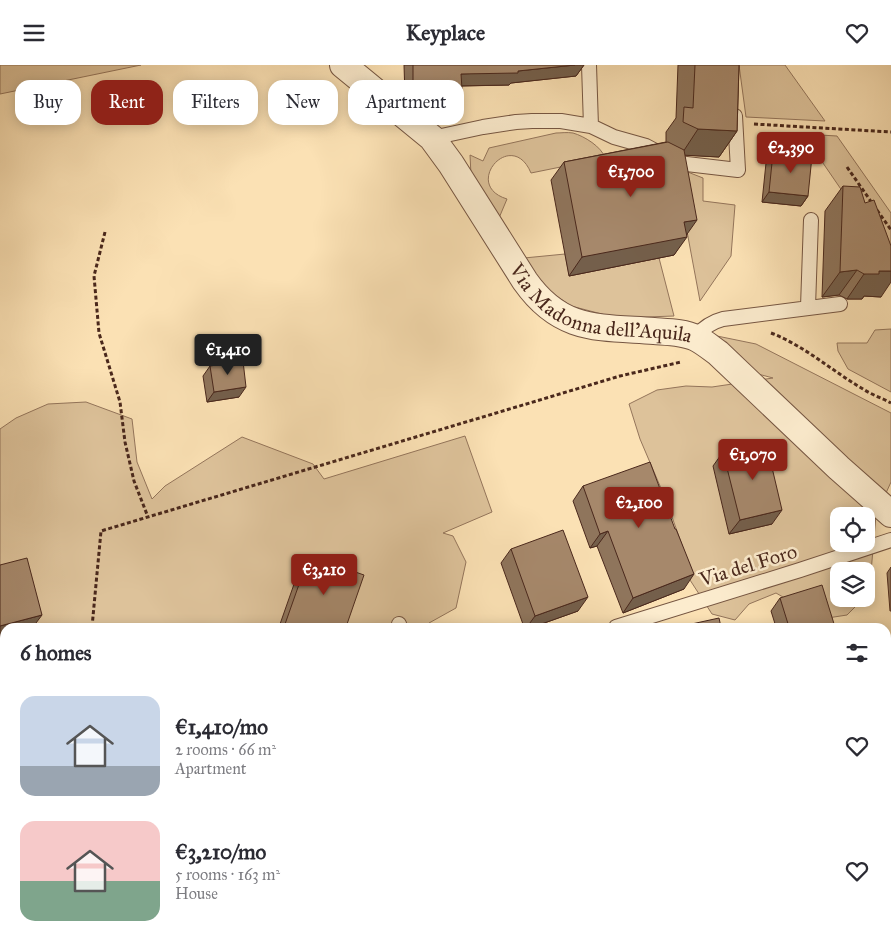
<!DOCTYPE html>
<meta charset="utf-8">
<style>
body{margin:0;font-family:"IM FELL Great Primer",serif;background:#f7f7f7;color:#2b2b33;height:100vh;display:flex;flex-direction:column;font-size:19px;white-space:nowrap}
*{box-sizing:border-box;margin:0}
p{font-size:16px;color:#7c7c81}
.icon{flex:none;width:28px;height:28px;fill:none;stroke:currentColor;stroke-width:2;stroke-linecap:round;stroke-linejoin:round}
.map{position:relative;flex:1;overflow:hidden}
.details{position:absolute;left:0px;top:558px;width:891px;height:321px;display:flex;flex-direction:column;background:#fff;border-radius:15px 15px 0 0;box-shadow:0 2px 12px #0003}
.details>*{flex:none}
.guide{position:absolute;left:15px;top:15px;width:500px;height:45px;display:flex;gap:10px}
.controls{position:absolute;left:830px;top:442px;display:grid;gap:10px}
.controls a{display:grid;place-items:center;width:45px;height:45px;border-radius:10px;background:#fff;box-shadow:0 2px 12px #0003;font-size:25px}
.price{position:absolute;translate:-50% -42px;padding:0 11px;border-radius:5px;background:#8f2418;color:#fff;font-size:16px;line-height:32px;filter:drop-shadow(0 1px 2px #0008)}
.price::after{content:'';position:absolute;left:50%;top:30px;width:15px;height:11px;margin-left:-8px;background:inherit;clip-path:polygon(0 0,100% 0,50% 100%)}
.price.current{background:#222;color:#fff}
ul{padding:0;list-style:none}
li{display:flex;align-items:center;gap:15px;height:125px;padding:0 20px}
li span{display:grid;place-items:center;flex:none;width:140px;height:100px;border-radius:15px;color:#555}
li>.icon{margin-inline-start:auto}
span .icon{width:60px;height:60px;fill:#fffc;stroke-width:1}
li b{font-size:21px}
h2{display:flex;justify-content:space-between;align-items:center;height:60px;padding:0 20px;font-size:21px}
.tag{padding:0 18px;border-radius:15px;background:#fff;box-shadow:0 2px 12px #0003;font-size:18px;line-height:45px}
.tag.current{background:#8f2418;color:#fff}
header{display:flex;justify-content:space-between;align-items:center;height:65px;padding:0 20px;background:#fff;font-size:22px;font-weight:700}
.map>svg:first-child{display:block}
</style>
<header><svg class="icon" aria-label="menu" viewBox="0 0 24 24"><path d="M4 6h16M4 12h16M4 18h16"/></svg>Keyplace<svg class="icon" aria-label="heart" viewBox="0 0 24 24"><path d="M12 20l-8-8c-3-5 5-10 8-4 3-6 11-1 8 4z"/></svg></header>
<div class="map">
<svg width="891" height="878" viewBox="0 0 891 878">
<rect width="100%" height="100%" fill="#fbe1b4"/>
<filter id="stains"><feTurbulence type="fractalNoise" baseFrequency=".004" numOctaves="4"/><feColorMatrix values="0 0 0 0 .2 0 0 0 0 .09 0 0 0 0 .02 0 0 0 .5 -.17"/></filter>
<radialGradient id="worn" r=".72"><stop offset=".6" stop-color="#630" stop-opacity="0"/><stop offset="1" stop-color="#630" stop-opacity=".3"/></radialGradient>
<path fill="#ddc29a" stroke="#94755b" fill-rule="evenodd" d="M0,0h141l-141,29z
M739,0h46l40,56 -79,-4z
M556,68c5,0 11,-1 17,0 11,3 29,14 32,25l-74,15c-19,-46 -70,12 -24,26l-8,19 -28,-43 -1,-20 13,6 6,-13z
M803,69l34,2 54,77v49z
M675,102l28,11v23l32,4 -4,51 -31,45z
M565,189l4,21 90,-17 15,58 -57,2 -46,-12 -29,-20 -18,-28z
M891,264v63l-43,-23 -10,-18 -1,-8h30l8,-13z
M717,271l39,8 135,69v69l-15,33 -5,57 -5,12v-13h-27v28h21l-2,5 -11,11 -26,4 -45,-26 -27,11 -14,16 -23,-6 -22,-34 -8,-35 -16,-45 -26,-61 -11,-35 28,-14 29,-4 26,1 61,-9 -15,-4zM839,451h27v28h-27z
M86,337l46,17 5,43 15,37 13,-13 77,-49 71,27 11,15 141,-43 27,76 -49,21 10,3 13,26 -10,46 -27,15 -3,4h-421v47l-5,-7v-238l16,-11 32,-14z"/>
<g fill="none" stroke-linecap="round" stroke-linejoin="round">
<defs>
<path id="lane" d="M589,0l2,61
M432,73l51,-11 33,-5 16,-1h29l30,5 23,11 32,9 32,17 60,7 -3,-54
M808,242l3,-87
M695,272c8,-9 16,-15 28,-18l117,-15
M399,559l1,3
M616,562l184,-57 91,-30
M0,688h5
M579,874l1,4
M773,874l1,4"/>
<g id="street">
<path id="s1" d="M343,0l89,73 19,26 74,117c36,51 73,46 129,50 14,1 30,1 42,7 8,4 15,10 22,15l121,115 52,46"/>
</g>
</defs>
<use href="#lane" stroke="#765642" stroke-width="16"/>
<use href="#street" stroke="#765642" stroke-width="28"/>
<path stroke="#4a281c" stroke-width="3" stroke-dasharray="4 2.5" stroke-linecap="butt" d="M754,59l137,8
M847,102l25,36
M877,145l14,20
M105,167l-11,44 5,57 21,69 5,40 9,39 14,36
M771,268c34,13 61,38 92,56 9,6 19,9 28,14
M92,562l9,-96 519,-155 61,-14"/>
<use href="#lane" stroke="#fcecce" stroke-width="14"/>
<use href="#street" stroke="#fcecce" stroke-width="26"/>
</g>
<path fill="#8f755c" stroke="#4a281c" d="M404,0h180l-8,11 -65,7 -2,2 -47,1 -9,15 -41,2 -7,-7z
M678,0h61l-2,66 -18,26 -35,-2 3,80 -13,20 -105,21 -18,-96 13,-18 102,-20v-10l10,-14z
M773,88l35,43 -7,10 -39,-4 4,-39z
M843,121l38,111 -17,-1 -2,3h-15l-8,-4 -17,2 3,-86z
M210,301l29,31 -32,5 -4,-26z
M723,387l49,72 -43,10 -16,-68z
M583,421l92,43 9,60 -61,24 -26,-67 -7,2 -17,-47z
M511,484l67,62 -45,16h-9l-23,-64z
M309,491l37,71h-67l20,-57z
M891,502v44h-1l-3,-38z
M780,533l55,29h-59l-5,-16z
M59,874h64l-3,4h-59z
M304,874h83l1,4h-83z
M715,874h53l1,4h-57z
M846,874h40l5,4h-45z"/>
<path fill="#745f4b" stroke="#4a281c" d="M575,0h9l-8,11 -65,7 -2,2 -56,1 8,-12 57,-3z
M462,24l-9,12 -41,2 9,-13z
M698,64l39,2 -18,26 -38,-2z
M769,127l39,4 -7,10 -39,-4z
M697,155l-12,17h2l-13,18 -105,21 13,-19 102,-35z
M857,205l-18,25 -17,2 18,-25z
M879,206h12v11l-10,15 -17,-1 -2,3h-15l17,-25z
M246,322l-7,10 -32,5 7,-10z
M782,445l-10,14 -43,10 11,-14z
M608,466l-11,15 -7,2 10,-14z
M694,509l-10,15 -61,24 10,-15z
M588,532l-10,14 -45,16h-6l8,-11z
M42,550l-9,12h-28v7l-5,2v-10z
M891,703v8l-5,1v-8z
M5,874h6l-3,4h-8v-3z
M116,874h7l-3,4h-17z
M341,875l-2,3h-16z"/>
<path fill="#a6886b" stroke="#4a281c" d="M413,0h162l-57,6v2l-57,1 1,15 -41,1 -8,-6z
M695,0h44l-2,66 -39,-2 -15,-7 1,-15 9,1z
M668,77l16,8 13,70 -13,2 3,15 -105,20 -18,-95z
M773,88l39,3 -4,40 -39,-4z
M843,121l17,1 5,16 9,-3 17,46v25h-12v3h-15l-7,-4 -17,2z
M243,296l3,26 -32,5 -4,-26z
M766,377l16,68 -42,10 -17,-68z
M650,397l25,67h1l18,45 -61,24 -25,-67 -8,3 -17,-48z
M563,465l25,67 -53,19 -24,-67z
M309,491l55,19 -18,52h-62z
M27,493l15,57 -42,11v-61z
M822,520l13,42h-46l-9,-29z
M719,553l2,9h-43z
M891,656v47l-5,1v-47z
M886,742h5v136h-31l-1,-4h27z
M0,822l5,20v32l-5,1z
M69,874h47l-13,4h-32z
M321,874h66l1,4h-46l-1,-3 -19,3z
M717,874h51l1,4h-52z"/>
<g text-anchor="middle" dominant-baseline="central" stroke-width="5" stroke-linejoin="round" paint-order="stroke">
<g font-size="20" fill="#4a281c" stroke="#fcecce">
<text stroke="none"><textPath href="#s1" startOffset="368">Via Madonna dell'Aquila</textPath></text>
<text transform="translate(748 500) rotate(-17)">Via del Foro</text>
</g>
</g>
<rect width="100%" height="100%" filter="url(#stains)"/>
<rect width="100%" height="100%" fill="url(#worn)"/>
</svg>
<div class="controls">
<a><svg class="icon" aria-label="locate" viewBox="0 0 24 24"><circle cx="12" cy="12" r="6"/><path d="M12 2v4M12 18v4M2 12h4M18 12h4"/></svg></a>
<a><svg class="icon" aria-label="layers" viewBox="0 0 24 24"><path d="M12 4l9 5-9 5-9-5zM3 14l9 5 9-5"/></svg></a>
</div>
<b class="price" style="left:791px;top:109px">€2,390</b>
<b class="price" style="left:631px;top:133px">€1,700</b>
<b class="price current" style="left:228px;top:311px">€1,410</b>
<b class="price" style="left:753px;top:416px">€1,070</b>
<b class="price" style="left:639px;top:464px">€2,100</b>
<b class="price" style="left:324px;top:531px">€3,210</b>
<div class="guide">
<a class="tag">Buy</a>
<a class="tag current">Rent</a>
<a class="tag">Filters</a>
<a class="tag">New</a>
<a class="tag">Apartment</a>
</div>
<section class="details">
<h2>6 homes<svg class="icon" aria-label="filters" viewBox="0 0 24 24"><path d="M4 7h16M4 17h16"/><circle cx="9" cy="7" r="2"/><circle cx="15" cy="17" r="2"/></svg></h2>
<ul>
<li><span style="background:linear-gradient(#c9d6e8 70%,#9aa5b1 0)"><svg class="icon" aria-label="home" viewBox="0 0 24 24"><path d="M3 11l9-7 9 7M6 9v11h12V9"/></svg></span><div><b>€1,410/mo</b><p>2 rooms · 66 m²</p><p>Apartment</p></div><svg class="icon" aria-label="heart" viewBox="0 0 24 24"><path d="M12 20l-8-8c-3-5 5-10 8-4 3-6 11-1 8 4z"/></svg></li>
<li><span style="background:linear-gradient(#f6c9c9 60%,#7fa58c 0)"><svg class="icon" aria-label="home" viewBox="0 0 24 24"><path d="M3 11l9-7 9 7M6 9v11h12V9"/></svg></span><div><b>€3,210/mo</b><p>5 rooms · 163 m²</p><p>House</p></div><svg class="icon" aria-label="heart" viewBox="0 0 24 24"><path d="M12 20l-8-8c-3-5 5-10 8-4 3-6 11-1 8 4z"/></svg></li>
</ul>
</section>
</div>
